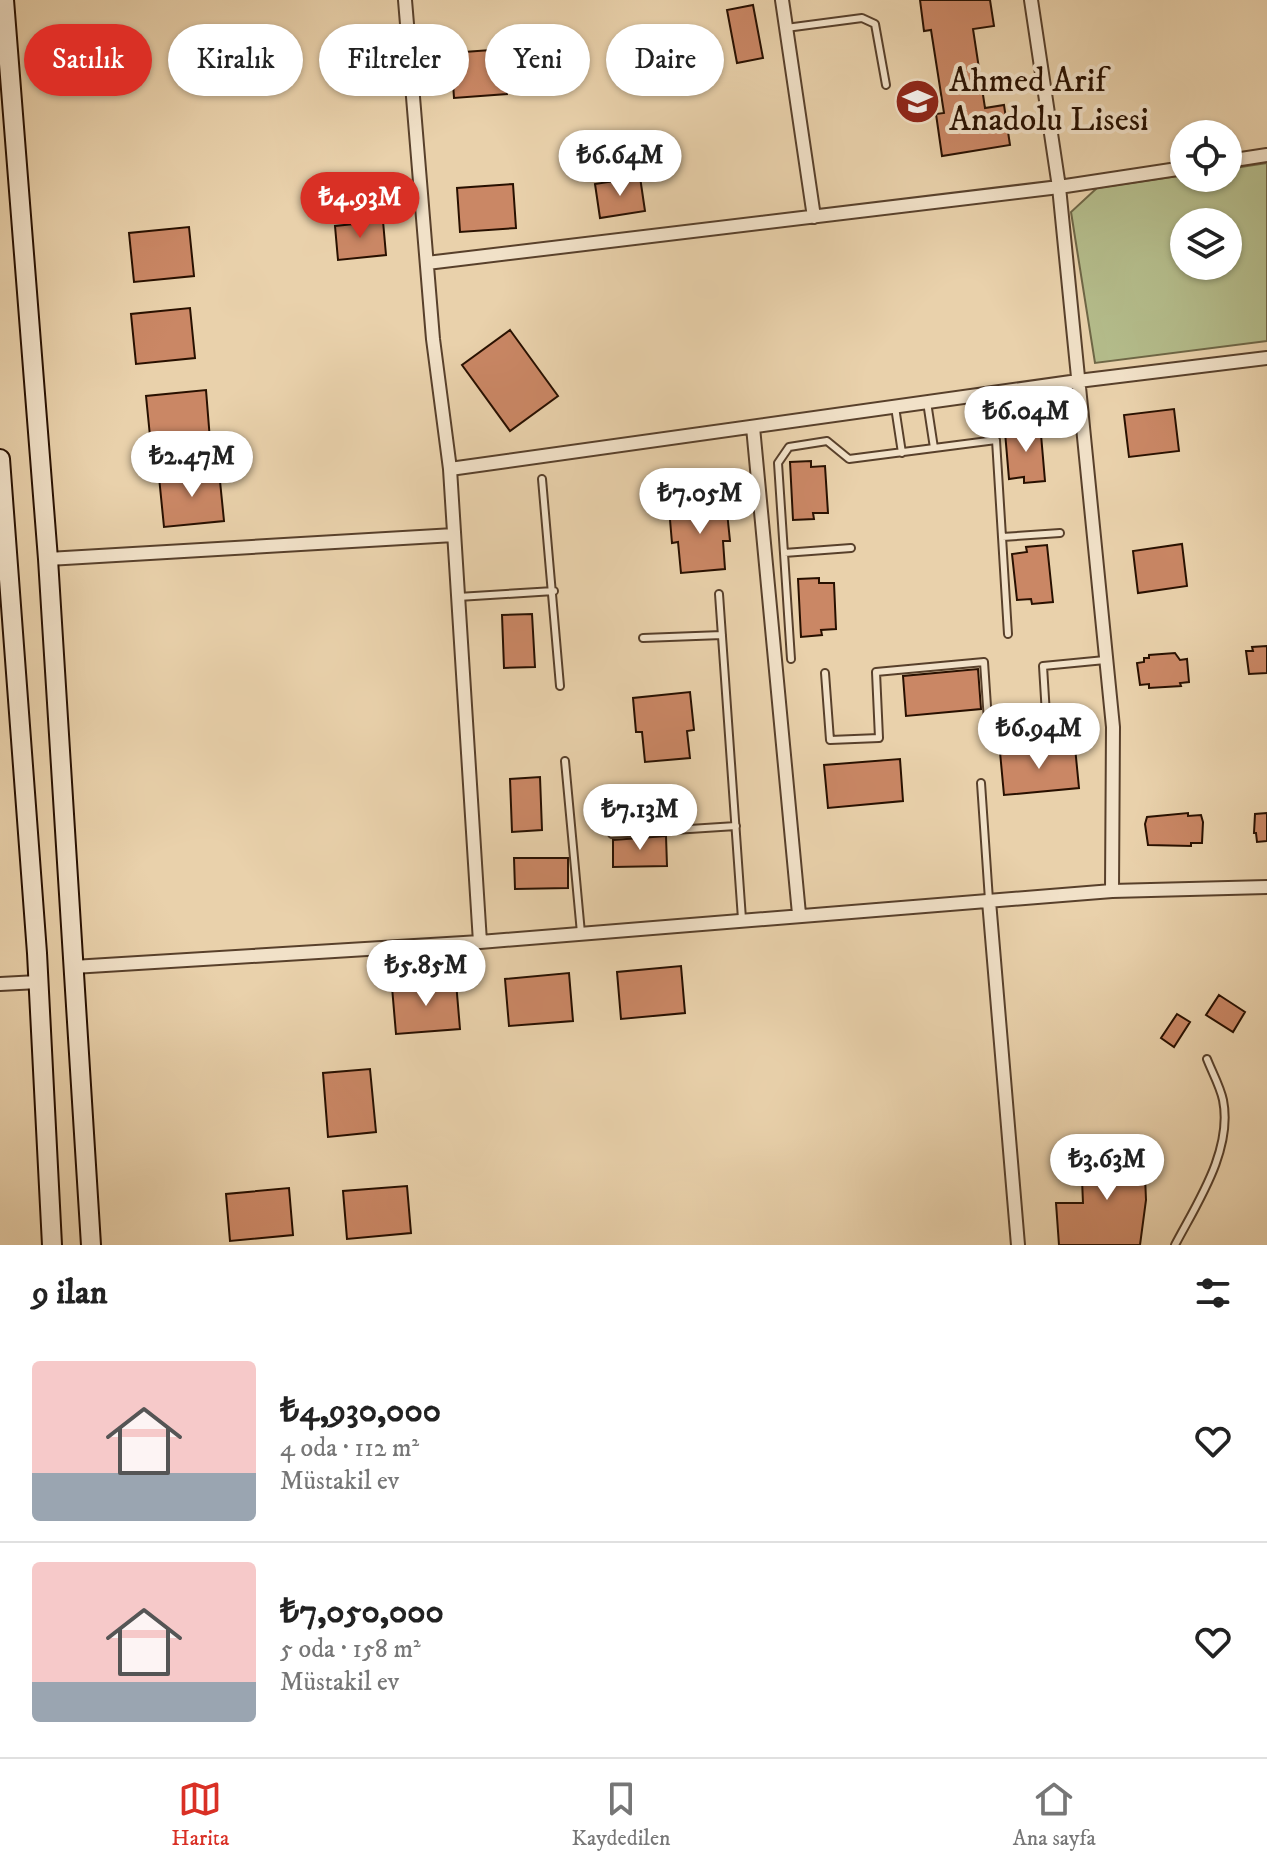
<!DOCTYPE html>
<html lang="tr">
<meta charset="utf-8">
<style>
body{margin:0;font-family:"IM FELL DW Pica",serif;background:#f6f6f6;color:#222;height:100vh;display:flex;flex-direction:column;font-size:30px;white-space:nowrap}
*{box-sizing:border-box;margin:0}
p{font-size:26px;color:#767676}
.icon{flex:none;width:44px;height:44px;fill:none;stroke:currentColor;stroke-width:2;stroke-linecap:round;stroke-linejoin:round}
.map{position:relative;height:1245px;overflow:hidden}
.drawer{display:flex;flex-direction:column;background:#fff;flex:1}
.drawer>*{flex:none}
.guide{position:absolute;left:24px;top:24px;width:800px;height:72px;display:flex;gap:16px}
.controls{position:absolute;left:1170px;top:120px;display:grid;gap:16px}
.controls a{display:grid;place-items:center;width:72px;height:72px;border-radius:50%;background:#fff;box-shadow:0 2px 6px #0004;font-size:40px}
.price{position:absolute;translate:-50% -68px;padding:0 18px;border-radius:28px;background:#fff;color:#222;font-size:26px;line-height:52px;filter:drop-shadow(0 2px 4px #0008)}
.price::after{content:'';position:absolute;left:50%;top:48px;width:24px;height:18px;margin-left:-12px;background:inherit;clip-path:polygon(0 0,100% 0,50% 100%)}
.price.current{background:#d93025;color:#fff}
ul{padding:0;list-style:none}
li{display:flex;align-items:center;gap:24px;height:200px;padding:0 32px}
li+li{border-top:2px solid #e0e0e0}
li span{display:grid;place-items:center;flex:none;width:224px;height:160px;border-radius:8px;color:#555}
li>.icon{margin-inline-start:auto}
span .icon{width:96px;height:96px;fill:#fffc;stroke-width:1}
li b{font-size:34px}
h2{display:flex;justify-content:space-between;align-items:center;height:96px;padding:0 32px;font-size:34px}
.tag{padding:0 28px;border-radius:36px;background:#fff;box-shadow:0 2px 6px #0004;font-size:28px;line-height:72px}
.tag.current{background:#d93025;color:#fff}
.tab-bar{display:flex;justify-content:space-around;align-items:center;height:112px;border-top:2px solid #e0e0e0;background:#fff;font-size:22px;color:#767676}
.tab-bar a{display:grid;justify-items:center;gap:4px}
.tab-bar .current{color:#d93025}
.map>svg:first-child{display:block}
</style>
<div class="map">
<svg width="1267" height="1245" viewBox="0 0 1267 1245">
<rect width="100%" height="100%" fill="#e9d1ab"/>
<filter id="stains"><feTurbulence type="fractalNoise" baseFrequency=".0025" numOctaves="4"/><feColorMatrix values="0 0 0 0 .2 0 0 0 0 .09 0 0 0 0 .02 0 0 0 .5 -.17"/></filter>
<radialGradient id="worn" r=".72"><stop offset=".6" stop-color="#630" stop-opacity="0"/><stop offset="1" stop-color="#630" stop-opacity=".3"/></radialGradient>
<path fill="#b4bc8b" stroke="#6e6646" stroke-width="2" fill-rule="evenodd" d="M1267,163v178l-172,22 -24,-151 26,-24 87,-13v3h44v-9zM1184,222h44v44h-44z"/>
<path fill="#ca8765" stroke="#281000" stroke-width="2" d="M920,0h70l4,26 -21,3 12,79 19,-3 6,40 -68,11 -6,-42 8,-1 -13,-83 -7,1z
M753,5l10,53 -26,5 -10,-53z
M504,49l3,45 -53,4 -3,-45z
M640,177l5,34 -45,7 -5,-34z
M513,184l3,44 -56,4 -3,-44z
M383,221l3,34 -48,5 -3,-34z
M189,227l5,49 -60,6 -5,-49z
M190,308l5,50 -59,6 -5,-50z
M510,330l48,66 -48,35 -48,-66z
M206,390l4,50 -59,6 -5,-50z
M1174,409l5,42 -50,6 -5,-42z
M1040,423l5,58 -21,2v-6l-15,2 -4,-47 15,-1 -1,-6z
M811,461v6l14,-1 3,47h-15l1,6 -21,1 -3,-58z
M219,471l5,50 -60,6 -5,-50z
M726,502l4,39h-7l2,28 -44,4 -3,-31 -6,1 -3,-35z
M1182,544l5,42 -49,7 -5,-42z
M1047,545l6,57 -21,2 -1,-5 -14,1 -5,-46 15,-2 -1,-5z
M819,578v5h15l2,46 -15,1 1,5 -21,2 -3,-58z
M532,614l3,53 -31,1 -2,-53z
M1267,646v27l-18,1 -3,-23h7l-1,-4z
M1175,653l5,7 7,-1 2,23 -9,1 1,3 -32,2v-4l-9,1 -3,-22 7,-1v-4h5v-3z
M978,669l3,40 -75,7 -3,-40z
M690,692l4,38 -7,1 3,27 -45,4 -3,-30h-6l-3,-34z
M1075,747l4,41 -75,7 -4,-43z
M900,759l3,42 -75,7 -4,-43z
M540,777l2,53 -30,2 -2,-53z
M1188,813v3l13,-1 2,7 -1,21h-11v3l-43,-1 -3,-21 2,-7z
M1267,813v28l-10,1 -1,-9h-2l1,-19z
M666,836l1,30 -54,1v-27z
M514,858h54v30l-53,1z
M681,966l4,47 -64,6 -4,-47z
M569,973l4,48 -64,5 -4,-47z
M456,982l4,47 -64,5 -4,-47z
M1219,995l26,17 -12,20 -27,-17z
M1177,1014l13,8 -16,25 -13,-9z
M370,1069l6,63 -48,5 -5,-64z
M1144,1152l2,48 -6,45h-81l-3,-42h27l-2,-48z
M407,1186l4,47 -64,6 -4,-48z
M289,1188l4,47 -63,6 -4,-47z"/>
<g fill="none" stroke-linecap="round" stroke-linejoin="round">
<defs>
<path id="lane" d="M786,28l76,-10 13,6 11,61
M927,402l7,46
M895,407l7,46
M542,479l18,207
M1002,537l58,-4
M784,553l67,-5
M719,594l23,325
M458,597l96,-6
M643,638l79,-3
M791,659l-13,-196 11,-16 38,-6 22,18 147,-19 12,194
M825,673l5,67 49,-2 -3,-66 108,-10 5,74 58,-5 -4,-65 62,-6
M565,761l16,172
M981,783l8,117
M612,834l124,-8
M1175,1245c22,-42 58,-95 48,-145 -3,-14 -11,-28 -16,-41"/>
<path id="street" d="M405,0l28,339 17,130 30,473
M782,0l32,217
M1031,0l28,187 54,540 -1,164
M1228,161l39,-6
M427,263l632,-76 125,-19
M753,427l46,487
M450,469l628,-88 189,-23
M48,559l406,-24
M989,901l29,344
M73,967l407,-25 632,-51 155,-4
M0,984l38,-2"/>
<path id="secondary" d="M4,0l44,559 43,686
M0,459l37,494 15,292"/>
</defs>
<use href="#lane" stroke="#58402b" stroke-width="10"/>
<use href="#street" stroke="#58402b" stroke-width="16"/>
<use href="#secondary" stroke="#281000" stroke-width="22"/>
<use href="#lane" stroke="#f1e1c8" stroke-width="6"/>
<use href="#street" stroke="#f1e1c8" stroke-width="12"/>
<use href="#secondary" stroke="#f1e1c8" stroke-width="18"/>
</g>
<defs>
<symbol id="school-disc" viewBox="-11 -11 22 22"><circle r="9.5" fill="#8f2418" stroke="#f1e1c8"/><path d="M0-5L7-2L0 1L-7-2ZM-4 1L0 2.5L4 1V4Q0 6-4 4Z" fill="#fff"/></symbol>
</defs>
<g fill-rule="evenodd">
<use href="#school-disc" x="892" y="76" width="51" height="51"/>
</g>
<g text-anchor="middle" dominant-baseline="central" stroke-width="8" stroke-linejoin="round" paint-order="stroke">
<g font-size="34" fill="#281000" stroke="#f1e1c8" text-anchor="start">
<text x="949" y="81">Ahmed Arif<tspan x="949" dy="39">Anadolu Lisesi</tspan></text>
</g>
</g>
<rect width="100%" height="100%" filter="url(#stains)"/>
<rect width="100%" height="100%" fill="url(#worn)"/>
</svg>
<div class="controls">
<a><svg class="icon" aria-label="locate" viewBox="0 0 24 24"><circle cx="12" cy="12" r="6"/><path d="M12 2v4M12 18v4M2 12h4M18 12h4"/></svg></a>
<a><svg class="icon" aria-label="layers" viewBox="0 0 24 24"><path d="M12 4l9 5-9 5-9-5zM3 14l9 5 9-5"/></svg></a>
</div>
<b class="price" style="left:620px;top:198px">₺6.64M</b>
<b class="price current" style="left:360px;top:240px">₺4.93M</b>
<b class="price" style="left:1026px;top:454px">₺6.04M</b>
<b class="price" style="left:192px;top:499px">₺2.47M</b>
<b class="price" style="left:700px;top:536px">₺7.05M</b>
<b class="price" style="left:1039px;top:771px">₺6.94M</b>
<b class="price" style="left:640px;top:852px">₺7.13M</b>
<b class="price" style="left:426px;top:1008px">₺5.85M</b>
<b class="price" style="left:1107px;top:1202px">₺3.63M</b>
<div class="guide">
<a class="tag current">Satılık</a>
<a class="tag">Kiralık</a>
<a class="tag">Filtreler</a>
<a class="tag">Yeni</a>
<a class="tag">Daire</a>
</div>
</div>
<section class="drawer">
<h2>9 ilan<svg class="icon" aria-label="filters" viewBox="0 0 24 24"><path d="M4 7h16M4 17h16"/><circle cx="9" cy="7" r="2"/><circle cx="15" cy="17" r="2"/></svg></h2>
<ul>
<li><span style="background:linear-gradient(#f6c9c9 70%,#9aa5b1 0)"><svg class="icon" aria-label="home" viewBox="0 0 24 24"><path d="M3 11l9-7 9 7M6 9v11h12V9"/></svg></span><div><b>₺4,930,000</b><p>4 oda · 112 m²</p><p>Müstakil ev</p></div><svg class="icon" aria-label="heart" viewBox="0 0 24 24"><path d="M12 20l-8-8c-3-5 5-10 8-4 3-6 11-1 8 4z"/></svg></li>
<li><span style="background:linear-gradient(#f6c9c9 75%,#9aa5b1 0)"><svg class="icon" aria-label="home" viewBox="0 0 24 24"><path d="M3 11l9-7 9 7M6 9v11h12V9"/></svg></span><div><b>₺7,050,000</b><p>5 oda · 158 m²</p><p>Müstakil ev</p></div><svg class="icon" aria-label="heart" viewBox="0 0 24 24"><path d="M12 20l-8-8c-3-5 5-10 8-4 3-6 11-1 8 4z"/></svg></li>
</ul>
</section>
<nav class="tab-bar">
<a class="current"><svg class="icon" aria-label="map" viewBox="0 0 24 24"><path d="M3 6l6-2 6 2 6-2v14l-6 2-6-2-6 2zM9 4v14M15 6v14"/></svg>Harita</a>
<a><svg class="icon" aria-label="saved" viewBox="0 0 24 24"><path d="M7 4h10v16l-5-4-5 4z"/></svg>Kaydedilen</a>
<a><svg class="icon" aria-label="home" viewBox="0 0 24 24"><path d="M3 11l9-7 9 7M6 9v11h12V9"/></svg>Ana sayfa</a>
</nav>
